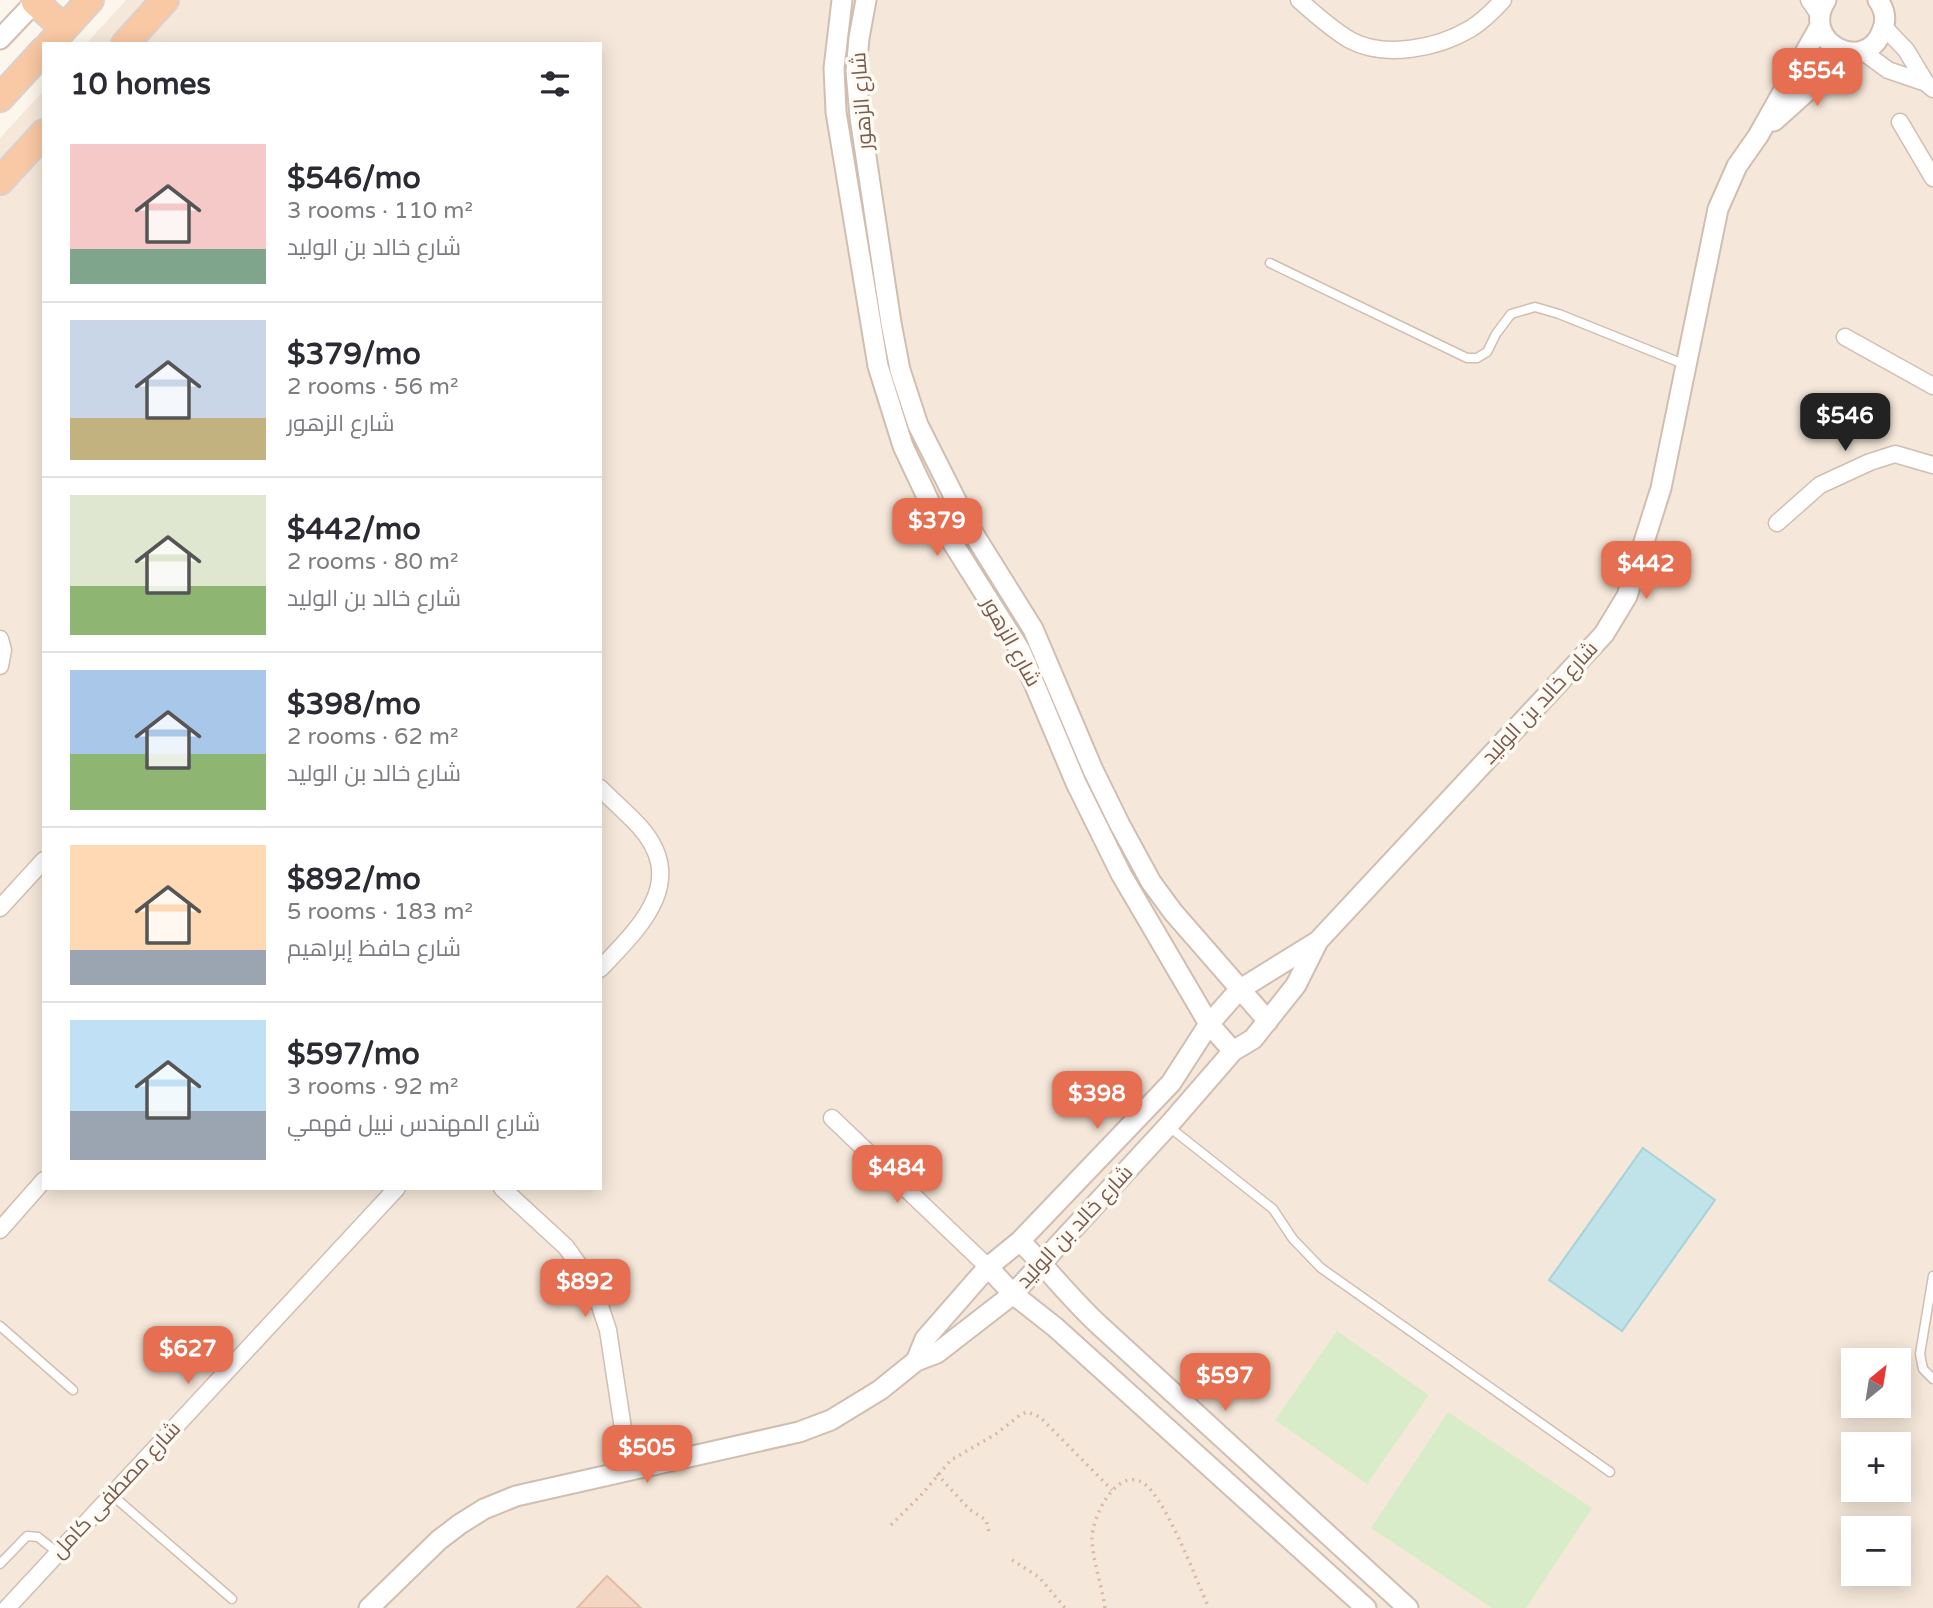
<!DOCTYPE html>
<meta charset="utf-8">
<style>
body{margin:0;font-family:"Varela Round",Cairo,sans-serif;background:#f7f7f7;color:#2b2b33;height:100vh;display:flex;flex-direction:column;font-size:26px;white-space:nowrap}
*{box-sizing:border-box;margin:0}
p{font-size:23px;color:#7c7c81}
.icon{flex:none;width:38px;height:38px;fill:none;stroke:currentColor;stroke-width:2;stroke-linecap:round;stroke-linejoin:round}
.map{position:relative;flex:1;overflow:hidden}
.drawer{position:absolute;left:42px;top:42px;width:560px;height:1148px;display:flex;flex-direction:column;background:#fff;border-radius:0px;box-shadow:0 4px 18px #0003}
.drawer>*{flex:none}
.needle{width:46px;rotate:30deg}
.controls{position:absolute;left:1841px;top:1348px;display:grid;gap:14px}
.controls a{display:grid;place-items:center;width:70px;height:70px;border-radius:0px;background:#fff;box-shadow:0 4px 18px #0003;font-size:35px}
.price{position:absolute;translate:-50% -60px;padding:0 16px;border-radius:14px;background:#e76f51;color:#fff;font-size:23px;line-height:46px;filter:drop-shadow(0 2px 4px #0008)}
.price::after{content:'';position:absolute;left:50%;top:42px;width:21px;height:16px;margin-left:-10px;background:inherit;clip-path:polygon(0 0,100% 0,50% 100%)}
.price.selected{background:#222;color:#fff}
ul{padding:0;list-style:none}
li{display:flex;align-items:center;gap:21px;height:175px;padding:0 28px}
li+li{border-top:2px solid #e1e1e2}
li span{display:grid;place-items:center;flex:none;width:196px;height:140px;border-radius:0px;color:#555}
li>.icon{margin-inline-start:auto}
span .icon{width:84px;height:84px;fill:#fffc;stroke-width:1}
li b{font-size:30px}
h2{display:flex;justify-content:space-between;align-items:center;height:84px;padding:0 28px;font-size:30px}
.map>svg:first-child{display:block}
</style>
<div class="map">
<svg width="1933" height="1608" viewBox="0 0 1933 1608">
<rect width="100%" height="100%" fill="#fdf6ec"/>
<path fill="#f5e8da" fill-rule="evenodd" d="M126,0h1807v1608h-1933v-1470l44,-48v1098h556v-1144h-514zM1853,1360h46v45h-46zM1853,1444h46v45h-46zM1853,1528h46v45h-46z"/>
<path fill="#d8ecc9" d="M1337,1331l92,64 -62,89 -92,-64z
M1448,1412l144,96 -66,100h-34l-121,-80z"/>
<path fill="#bfe3e8" stroke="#a5d3da" stroke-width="2" d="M1643,1148l72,52 -93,131 -73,-51z"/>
<path fill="#f3d5c3" stroke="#e6bba3" stroke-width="2" d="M607,1576l34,32h-64z"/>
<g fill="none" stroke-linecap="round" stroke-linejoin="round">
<defs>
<path id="service" d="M1270,263l197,95h10l10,-6 9,-18 15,-20 24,-7 24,7 127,51
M1168,1126l105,83 20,30 28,29 289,204
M1933,1276l-13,78 3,15 10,10
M0,1326l73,64
M112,1495l120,104
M0,1564l27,-28 11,1 20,16"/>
<path id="minor" d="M1299,0c16,14 32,29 51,40 35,19 88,8 120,-11 13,-8 23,-18 33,-29
M1809,0l11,16
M1884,27l22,23 20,33
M1862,51l26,19 38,13 7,6
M1900,122l33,56
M1845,337l88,49
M1777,523l43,-38 50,-23 25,-8 38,11
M0,639l3,11 -3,16
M600,788c13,13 27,25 39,38 51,56 -1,103 -39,143
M0,908l44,-48
M832,1118l156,149
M502,1188l64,59 27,38 15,45 21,138
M0,1230l44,-50
M7,1608l390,-420"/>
<path id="tertiary" d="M842,0l-8,68 2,44 42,254 25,80 34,72 83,132 56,133 45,91 88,150 24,27
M866,0l-7,38 -3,33 4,46 31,206 9,47 18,55 52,103 63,101 60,141 27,55 31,57 22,30 95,109
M1826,0c-27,43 40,75 56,31 5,-11 3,-21 -4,-31
M0,39l37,-39
M1774,121l77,-69
M1020,1241c27,27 50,57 78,83l310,284
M988,1267l25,27 42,33 311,281
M916,1361l9,-22 63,-72 32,-26 151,-158 38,-59 30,-34 79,-49 286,-307 23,-38 34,-108 57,-279 19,-43 21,-30 62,-110
M369,1608l70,-68 21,-16 24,-15 32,-13 283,-64 32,-12 49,-30 36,-29 21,-8 76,-59 155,-168 65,-75 20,-12 43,-54 22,-44"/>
<path id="trunk" d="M35,2l29,26
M50,44l40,-44
M125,44l40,-44
M0,98l44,-48
M0,181l44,-48"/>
</defs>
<use href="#service" stroke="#d1beb0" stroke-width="11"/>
<use href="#minor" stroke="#d1beb0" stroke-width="19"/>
<use href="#tertiary" stroke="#d1beb0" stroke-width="23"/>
<use href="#trunk" stroke="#dad1cd" stroke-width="30"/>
<path stroke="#d9b8a5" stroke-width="3.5" stroke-dasharray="2 5" stroke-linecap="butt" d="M937,1474l32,35 17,11 4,16
M891,1525l31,-31 29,-34 45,-26 24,-19 7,-3 13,5 72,73
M1012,1560l27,17 26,31
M1105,1608c-3,-23 -12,-45 -13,-68 -1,-24 29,-82 57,-52 23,26 45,87 60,120"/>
<use href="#service" stroke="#fff" stroke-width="8"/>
<use href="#minor" stroke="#fff" stroke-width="16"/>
<use href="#tertiary" stroke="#fff" stroke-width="19"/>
<use href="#trunk" stroke="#f9c8a4" stroke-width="26"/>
</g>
<g text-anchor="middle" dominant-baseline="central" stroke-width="7" stroke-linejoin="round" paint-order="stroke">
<g font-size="21" fill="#7a5c4d" stroke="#fffaf3">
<text transform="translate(862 101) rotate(-94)">شارع الزهور</text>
<text transform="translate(1011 642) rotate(61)">شارع الزهور</text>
<text transform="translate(1540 703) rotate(-47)">شارع خالد بن الوليد</text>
<text transform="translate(1075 1227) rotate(-47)">شارع خالد بن الوليد</text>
<text transform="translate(116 1490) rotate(-47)">شارع مصطفى كامل</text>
</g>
</g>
</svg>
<div class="controls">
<a><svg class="needle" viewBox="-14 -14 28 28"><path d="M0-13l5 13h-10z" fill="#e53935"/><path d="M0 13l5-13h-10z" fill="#7c7c81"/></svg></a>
<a>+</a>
<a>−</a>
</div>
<b class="price" style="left:1817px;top:108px">$554</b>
<b class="price selected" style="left:1845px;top:453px">$546</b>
<b class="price" style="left:937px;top:558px">$379</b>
<b class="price" style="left:1646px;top:601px">$442</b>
<b class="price" style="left:1097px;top:1131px">$398</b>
<b class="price" style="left:897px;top:1205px">$484</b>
<b class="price" style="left:585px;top:1319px">$892</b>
<b class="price" style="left:188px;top:1386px">$627</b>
<b class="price" style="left:1225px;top:1413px">$597</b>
<b class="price" style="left:647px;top:1485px">$505</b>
<section class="drawer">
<h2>10 homes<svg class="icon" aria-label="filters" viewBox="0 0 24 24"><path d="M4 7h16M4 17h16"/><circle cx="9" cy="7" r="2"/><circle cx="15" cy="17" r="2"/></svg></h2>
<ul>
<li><span style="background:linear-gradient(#f6c9c9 75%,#7fa58c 0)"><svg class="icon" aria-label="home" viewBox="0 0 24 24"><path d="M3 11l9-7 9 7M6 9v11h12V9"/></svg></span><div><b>$546/mo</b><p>3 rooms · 110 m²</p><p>شارع خالد بن الوليد</p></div></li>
<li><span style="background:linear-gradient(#c9d6e8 70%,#c2b280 0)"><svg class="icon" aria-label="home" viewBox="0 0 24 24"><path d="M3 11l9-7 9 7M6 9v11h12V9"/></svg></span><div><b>$379/mo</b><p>2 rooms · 56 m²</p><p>شارع الزهور</p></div></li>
<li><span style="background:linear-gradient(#dfe7d0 65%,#8fb573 0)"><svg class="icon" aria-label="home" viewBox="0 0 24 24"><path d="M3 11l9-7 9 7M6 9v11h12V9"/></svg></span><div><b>$442/mo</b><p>2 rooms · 80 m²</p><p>شارع خالد بن الوليد</p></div></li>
<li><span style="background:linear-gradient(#a9c7e8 60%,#8fb573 0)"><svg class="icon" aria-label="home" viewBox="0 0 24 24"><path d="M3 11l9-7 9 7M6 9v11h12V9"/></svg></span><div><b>$398/mo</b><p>2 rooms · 62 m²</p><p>شارع خالد بن الوليد</p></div></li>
<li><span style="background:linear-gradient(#ffd9b3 75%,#9aa5b1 0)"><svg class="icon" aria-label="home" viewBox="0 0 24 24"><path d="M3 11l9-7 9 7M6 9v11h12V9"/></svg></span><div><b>$892/mo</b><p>5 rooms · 183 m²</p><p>شارع حافظ إبراهيم</p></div></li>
<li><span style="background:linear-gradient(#bfe0f5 65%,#9aa5b1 0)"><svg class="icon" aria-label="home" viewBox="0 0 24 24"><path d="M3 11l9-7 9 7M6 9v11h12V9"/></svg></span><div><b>$597/mo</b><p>3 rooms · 92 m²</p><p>شارع المهندس نبيل فهمي</p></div></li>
</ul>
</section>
</div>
